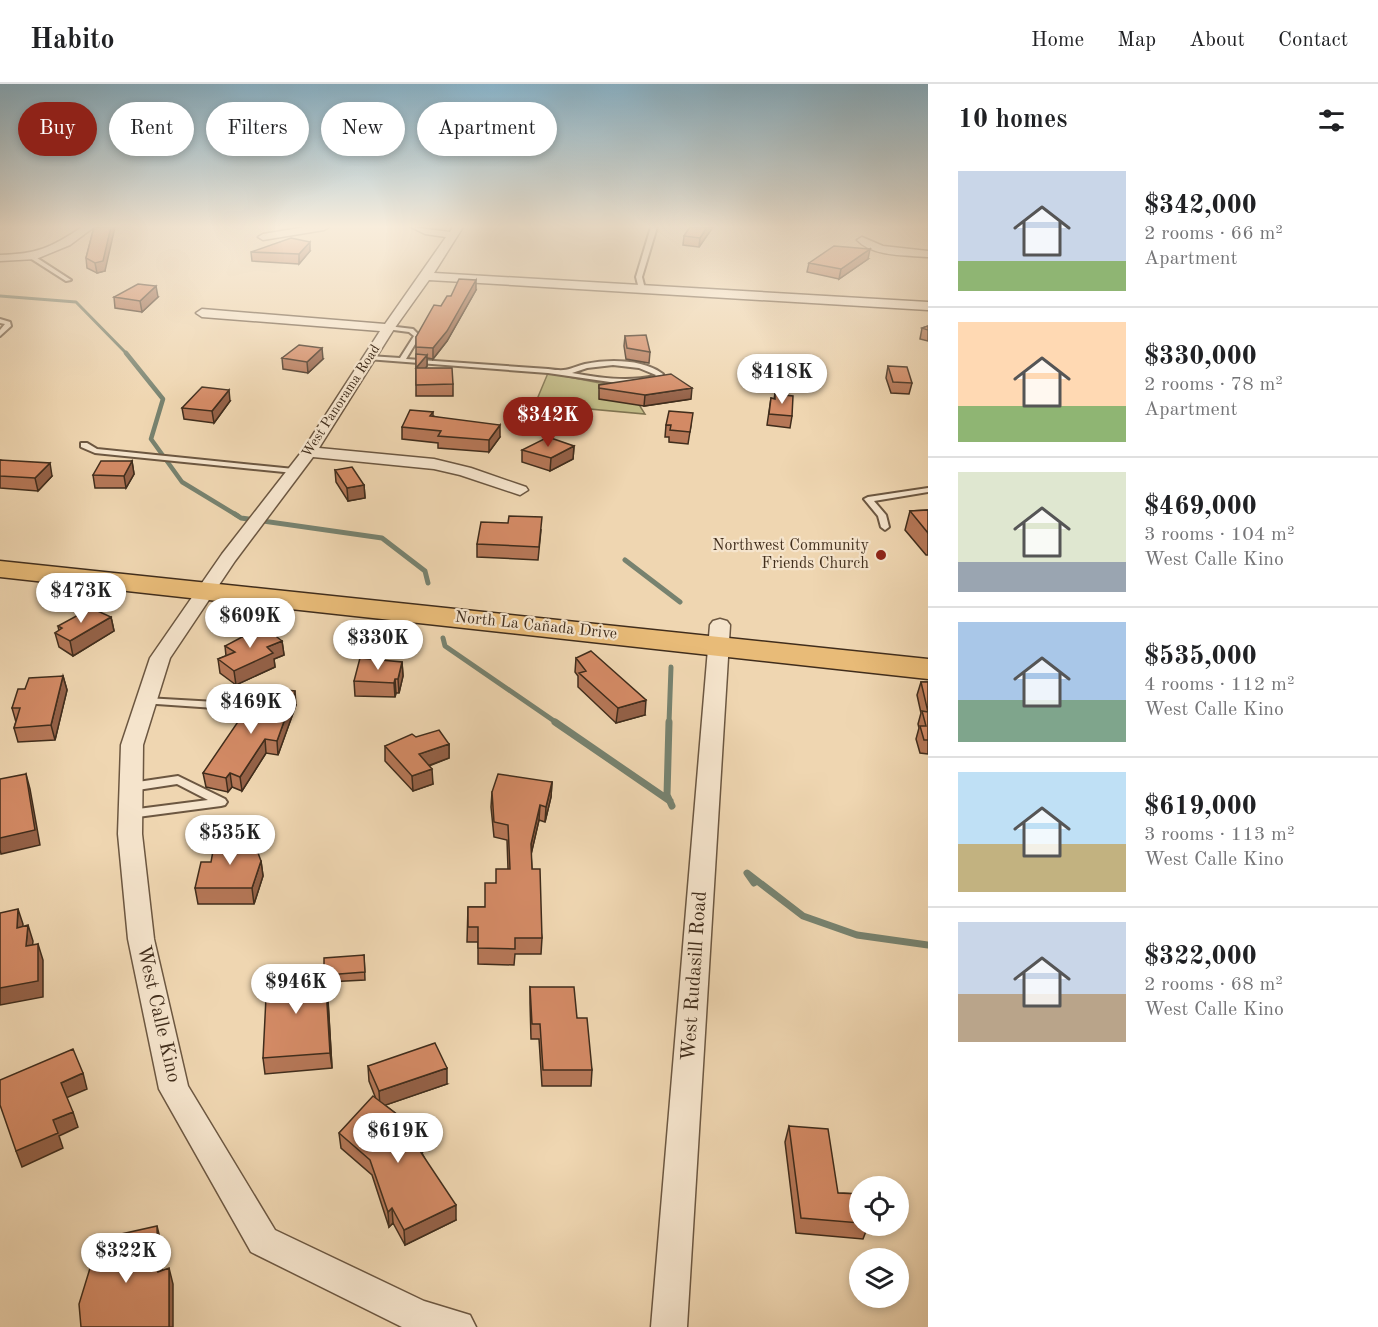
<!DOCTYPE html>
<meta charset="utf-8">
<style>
body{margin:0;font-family:"Old Standard TT",serif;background:#f2f2f2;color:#202124;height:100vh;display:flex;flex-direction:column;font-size:22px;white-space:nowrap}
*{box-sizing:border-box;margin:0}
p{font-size:20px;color:#757577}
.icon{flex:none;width:33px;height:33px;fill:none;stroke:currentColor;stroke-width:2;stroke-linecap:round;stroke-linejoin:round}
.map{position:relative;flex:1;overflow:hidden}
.details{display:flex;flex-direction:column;background:#fff;width:450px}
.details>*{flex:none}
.hud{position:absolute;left:18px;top:18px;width:570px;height:54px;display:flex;gap:12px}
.fabs{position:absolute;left:849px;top:1092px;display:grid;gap:12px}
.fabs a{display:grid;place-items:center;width:60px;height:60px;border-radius:50%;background:#fff;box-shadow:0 3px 9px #0003;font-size:30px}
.price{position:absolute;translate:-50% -51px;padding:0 14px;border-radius:21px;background:#fff;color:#222;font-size:20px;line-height:39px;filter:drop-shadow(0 2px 3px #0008)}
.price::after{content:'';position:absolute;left:50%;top:36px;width:18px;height:14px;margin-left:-9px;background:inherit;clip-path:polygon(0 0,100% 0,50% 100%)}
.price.selected{background:#8f2418;color:#fff}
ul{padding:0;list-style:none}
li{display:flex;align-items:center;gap:18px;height:150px;padding:0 30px}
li+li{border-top:2px solid #e0e0e0}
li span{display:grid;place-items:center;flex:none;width:168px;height:120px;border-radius:0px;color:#555}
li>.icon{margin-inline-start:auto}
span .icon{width:72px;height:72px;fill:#fffc;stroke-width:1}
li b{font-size:26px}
h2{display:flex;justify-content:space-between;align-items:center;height:72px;padding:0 30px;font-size:26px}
.pill{padding:0 21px;border-radius:27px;background:#fff;box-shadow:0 3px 9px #0003;font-size:21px;line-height:54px}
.pill.selected{background:#8f2418;color:#fff}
header{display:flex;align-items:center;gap:36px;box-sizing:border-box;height:84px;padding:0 30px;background:#fff;border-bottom:2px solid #e0e0e0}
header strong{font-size:28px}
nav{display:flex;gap:33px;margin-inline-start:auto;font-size:21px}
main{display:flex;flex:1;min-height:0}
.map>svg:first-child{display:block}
</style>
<header>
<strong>Habito</strong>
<nav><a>Home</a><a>Map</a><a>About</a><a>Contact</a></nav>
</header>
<main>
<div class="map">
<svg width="928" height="1243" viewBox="0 0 928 1243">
<rect width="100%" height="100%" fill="#efd6b1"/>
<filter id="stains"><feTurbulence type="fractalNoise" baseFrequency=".00333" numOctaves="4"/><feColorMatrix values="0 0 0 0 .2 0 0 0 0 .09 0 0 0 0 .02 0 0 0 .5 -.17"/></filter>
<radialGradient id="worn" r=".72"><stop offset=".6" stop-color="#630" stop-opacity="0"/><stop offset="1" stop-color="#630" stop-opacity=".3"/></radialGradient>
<path fill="#c1bb86" stroke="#807451" stroke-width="1.5" d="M548,289l57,11 18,17 15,2 7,11 -110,-10z"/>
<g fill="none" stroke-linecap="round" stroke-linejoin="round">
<path stroke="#77826f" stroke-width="3" d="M0,212l76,6 51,52"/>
<path stroke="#77826f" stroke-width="4.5" d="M126,269l37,46 -12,40 31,43 56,34"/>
<path stroke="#77826f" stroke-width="5" d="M235,430l6,4 141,20 43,33 3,12
M625,476l55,42
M443,554l2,8 112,77
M669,639l2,-56"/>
<path stroke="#77826f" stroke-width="7" d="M555,638l115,79
M669,638l-2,73 5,11
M754,799l-7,-10 56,43 54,19 71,10"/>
<defs>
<path id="lane" d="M651,143h6l-15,50 3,12 -3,2 -3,-2 -3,-12z
M32,171l2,1 37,24 -5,1 -36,-23z
M0,235l10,3 1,4 -11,10v-6l5,-6 -5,-1z
M388,242l25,3 7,7 -14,23 142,10c20,3 19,0 37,-5 24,-5 58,-5 78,10l-3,5 -16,4h-27l-69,-10 -181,-14 -1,-1 3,-2 31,2 14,-22 -5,-4 -23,-3 -1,-1zM613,281l26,3 17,7 -1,1c-28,6 -55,2 -83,-3l15,-5z
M81,359h6l10,6 197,20 4,2 -4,2 -199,-20 -14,-6z
M928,404v4l-54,9 12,14 3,12 -4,3 -4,-3 -3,-11 -14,-17 4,-2z
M146,614l105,6 5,3 -9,15 -4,1 -5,-3 6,-10 -102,-7 -1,-2z
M178,692l47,23 2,3 -2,3 -4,1 -91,12 -4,-1 -2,-3 2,-3 4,-1 78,-10 -31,-16 -46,7 -6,-4 6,-4z"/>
<path id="street" d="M82,143h12l-24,18 -34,14 -36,2v-6c37,-1 51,-7 82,-28z
M306,143h23l-5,3 -61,10 -5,-3 5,-3z
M411,143l39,5 3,-5h10l-29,46 494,29v8l-499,-30 -35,49 -75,119 115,11 37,9 55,19 2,3 -8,5 -60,-20 -26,-6 -121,-12 -78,104 -65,97 -27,87 -1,89 12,105 34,147 87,144 149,71 46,14 6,12h-74l-151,-75 -92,-163 -31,-150 -10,-105 3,-89 29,-87 72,-104 81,-104 77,-119 -178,-14 -6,-4 6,-4 183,15 61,-87 -21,-3z
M862,153l21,9 45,5v6c-22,-2 -55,0 -71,-17z
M720,535l7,2 3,4 -43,702h-36l59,-702 3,-4z"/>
<path id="primary" d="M0,477l928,98v20l-928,-102z"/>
</defs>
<use href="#lane" stroke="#6c5741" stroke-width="4"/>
<use href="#street" stroke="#6c5741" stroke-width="3"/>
<use href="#primary" stroke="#402d1c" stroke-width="3"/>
<use href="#lane" fill="#f5e4cc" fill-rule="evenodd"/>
<use href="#street" fill="#f5e4cc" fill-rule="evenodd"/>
<use href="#primary" fill="#e8bb78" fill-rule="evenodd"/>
</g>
<path fill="#b57757" stroke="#402d1c" stroke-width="1.5" d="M94,143l11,44 -8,2 -10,-5 -1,-10z
M690,143h23l-14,20 -16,-2 1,-9z
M310,167l-11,13 -47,-3 -1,-9z
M868,175l-29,20 -32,-7 2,-9z
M476,206l-29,51 -14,18 -6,-1v8l-1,2 27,16v12h-37v-59l25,-31 10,-10z
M114,213h44l-16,15 -27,-4z
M928,242v15l-8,-2 2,-11z
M625,252l25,16 -1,11 -23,-4 -2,-13z
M282,274l41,1 -15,14 -25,-4z
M888,282l24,17 -3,11 -18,-1 -5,-15z
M599,301l92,14 -47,7 -45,-7z
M775,310l17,22 -2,12 -23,-3 4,-27 3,1z
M230,317l-16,22 -30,-4 -2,-11z
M433,328v4l67,21 -11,15 -51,-4v-5l-36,-4v-12z
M666,341h25l-3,19 -19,-2v-5h-4z
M574,362l-1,13 -23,12 -28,-9v-12z
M0,376l52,16 -14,15 -38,-3z
M132,377l2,13 -8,14h-31l-2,-13z
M335,386l29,15 1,13 -17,3 -12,-19z
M928,426v45h-2l-21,-25 5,-19z
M541,446l-3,30 -61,-3v-13z
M111,533l3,14 -41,25 -14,-9 -4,-14 4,-2 -1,-5z
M282,557l2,14 -10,4 1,8 -39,18 -16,-12 -2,-14 8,-3 -1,-10z
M576,574l69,57 -29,8 -38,-36v-11l-3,-4z
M402,578l1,14 -4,17h-3l-1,4 -40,-1 -1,-15z
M63,592l4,14 -12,50 -37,2 -4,-14 2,-6 -4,-14 13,-19z
M921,598h7v72l-8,-1 -4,-14 3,-11 -1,-4 3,-11 -4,-18z
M296,621l-18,50 -12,-2 -24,38 -10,-4 -4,5 -22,-5 -3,-14 60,-63z
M416,653l33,7v14l-20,8 4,18 -20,7 -28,-30v-15z
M552,698l-1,15 -6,25 -6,-2 -8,34 1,15 10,69 -1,16h-26l-1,11 -36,-1v-22h-11l1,-35h17l11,-24 12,-14 -1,-29 -13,-3 -3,-30 1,-15z
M261,777l2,15 -9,28h-56l-3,-16z
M364,871l1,25 -38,2 5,86 -67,6 -2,-16 61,-88z
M530,903l47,31 15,52 -1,16h-49l-3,-47h-8l-1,-36z
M368,982l79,18 -62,21 39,30v15l-2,3 34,67 -51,25 -12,-22 -4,4 -17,-52 -31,-27 -2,-15 37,-34 -7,-18z
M789,1042l49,67 22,1v32h8l-5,13 -67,-6 -11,-91z"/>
<path fill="#946147" stroke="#402d1c" stroke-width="1.5" d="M111,143h4l-10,44 -8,2 -2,-10z
M707,143h6l-14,20 1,-9z
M310,158v9l-11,13v-10z
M870,165l-2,10 -29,20 2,-10z
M476,196v10l-29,51 -14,18v-11z
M156,202l2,11 -16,15 -2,-11z
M322,264l1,11 -15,14 -1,-11z
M427,271v11l-10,14 -1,-12z
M692,304l-1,11 -47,7 1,-11z
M229,306l1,11 -16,22 -2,-12z
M500,341v12l-11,15v-12z
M574,362l-1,13 -23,12 1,-13z
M132,377l2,13 -8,14 -2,-12z
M50,379l2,13 -14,15 -3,-13z
M364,401l1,13 -17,3 -1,-13z
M111,533l3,14 -41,25 -3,-15z
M282,557l2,14 -10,4 1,8 -39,18 -2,-14 33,-24z
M402,578l1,14 -4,17 -1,-14z
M63,592l4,14 -12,50 -4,-15z
M395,595l1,14 -1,4 -1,-14z
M295,607l1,14 -18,50 -1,-14z
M646,616l-1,15 -29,8 2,-15z
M265,655l1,14 -24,38 -2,-14z
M449,660v14l-30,11v-15z
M432,685l1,15 -20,7 -1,-15z
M230,689l2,14 -4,5 -2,-14z
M26,690l4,15 10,56 -39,9 -1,-4v-12z
M552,698l-1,15 -6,25 1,-15z
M540,721l-1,15 -9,39 1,-15z
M261,777l2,15 -9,28 -2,-16z
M18,825l5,15 -1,19 -5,-15z
M28,841l5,16 -2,21 -5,-16z
M38,860l5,16v37l-43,8v-17z
M325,886l2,15 5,83 -2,-15z
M447,984v16l-67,23 -1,-16z
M83,989l4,16 -21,9 -5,-15z
M73,1028l5,15 -19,9 4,12 -41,19 -6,-16 37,-31z
M424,1051v15l-7,10 -1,-15z
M456,1121v15l-51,25 -1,-15z
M392,1124l1,15 -4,4 -1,-15z
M157,1142l4,16 2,45 -5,-15z
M169,1184l4,16v43h-4z"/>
<path fill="#d38a65" stroke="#402d1c" stroke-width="1.5" d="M94,143h17l-8,34 -8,2 -9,-5z
M690,143h17l-7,11 -16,-2z
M291,154l19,4 -11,12 -48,-2z
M834,162l36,3 -29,20 -32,-6z
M459,195l17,1 -29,51 -14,17 -17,-1v-10l18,-32 7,1 6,-10h4z
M138,200l18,2 -16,15 -26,-4z
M928,242v4l-6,-2z
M646,251l4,17 -23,-4 -2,-12z
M299,261l23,3 -15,14 -25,-4z
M416,270l11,1 -11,13h36l1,16 -37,1z
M888,282l19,1 5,16 -19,-1z
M671,290l21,14 -47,7 -46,-7v-3z
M202,303l27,3 -17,21 -30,-3z
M775,310l18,2 -1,20 -23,-2 2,-16 4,1z
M410,326l23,2 -3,4 70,9 -11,15 -51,-4 3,-5 -39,-4z
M669,327l24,2 -3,19 -20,-2 1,-5h-5z
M548,353l26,9 -23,12 -29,-8z
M0,376l50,3 -15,15 -35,-2z
M101,377h31l-8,15 -31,-1z
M352,383l12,18 -17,3 -12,-18z
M928,426v23l-18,-22z
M509,432l33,1 -3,30 -62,-3 4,-22 27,1z
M91,524l20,9 -41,24 -15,-8 7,-5 -4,-2z
M263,542l19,15 -15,6 6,6 -39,18 -16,-12 17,-7 -10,-6z
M591,567l55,49 -28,8 -39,-35 7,-2 -10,-13z
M360,574l42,4 -4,17h-3l-1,4 -40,-2z
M63,592l-12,49 -37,3 6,-20h-8l6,-19h7l4,-11z
M921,598h7v58h-4l-4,-14h6l-4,-15 6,1z
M275,605l20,2 -18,50 -12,-2 -25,38 -10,-4 -4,5 -23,-5 45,-66 15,3z
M439,646l10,14 -30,10 13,15 -20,7 -27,-30 27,-12 4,3z
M26,690l9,56 -35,8v-59z
M498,690l54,8 -6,25 -6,-2 -9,39 1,25h8l2,69h-27v11l-37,-1v-21h-10v-20h17v-24h11v-14h14l-2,-44 -14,-3 -2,-30z
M253,755l8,22 -9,27h-57l6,-26h10l4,-22z
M18,825l-1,19 11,-3 -2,21 12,-2v37l-38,7v-75z
M364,871l1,17 -39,3 -1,-5h-1v-12z
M325,886l5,83 -67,5 4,-81z
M530,903h44l3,31h10l5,52h-49l-3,-46h-8z
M435,959l12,25 -68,23 -11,-25z
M73,965l10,24 -22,10 12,29 -20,8 5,13 -42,18 -16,-46v-25z
M373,1012l51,39 -8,10 40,60 -52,25 -12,-22 -4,4 -18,-52 -31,-27z
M789,1042l39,3 10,64 22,1v29l-59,-5z
M157,1142l1,46 11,-4v59h-88l-2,-23 20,-65z"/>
<linearGradient id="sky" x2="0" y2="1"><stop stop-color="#89b6ce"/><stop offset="0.45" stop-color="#f8eddc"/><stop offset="1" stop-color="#f8eddc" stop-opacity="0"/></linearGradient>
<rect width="928" height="317" fill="url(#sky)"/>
<circle fill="#8f2418" stroke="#f5e4cc" stroke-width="2" cx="881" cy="471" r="6"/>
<g text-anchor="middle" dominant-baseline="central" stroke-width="4.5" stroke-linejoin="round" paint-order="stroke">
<g font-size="14" fill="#402d1c" stroke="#f5e4cc">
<text transform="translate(341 317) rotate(-57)">West Panorama Road</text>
</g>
<g font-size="16" fill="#402d1c" stroke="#f5e4cc" text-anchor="end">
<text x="869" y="462">Northwest Community<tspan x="869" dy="18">Friends Church</tspan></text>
</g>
<g font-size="16" fill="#402d1c" stroke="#f5e4cc">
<text transform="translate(536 542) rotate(6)">North La Cañada Drive</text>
</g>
<g font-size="20" fill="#402d1c" stroke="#f5e4cc">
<text transform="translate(695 892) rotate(-86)">West Rudasill Road</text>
<text transform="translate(158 930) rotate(77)">West Calle Kino</text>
</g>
</g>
<rect width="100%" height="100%" filter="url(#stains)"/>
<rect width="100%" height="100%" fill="url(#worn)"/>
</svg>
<div class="fabs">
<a><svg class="icon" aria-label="locate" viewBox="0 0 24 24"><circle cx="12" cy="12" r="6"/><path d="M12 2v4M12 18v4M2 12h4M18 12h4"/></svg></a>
<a><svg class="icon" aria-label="layers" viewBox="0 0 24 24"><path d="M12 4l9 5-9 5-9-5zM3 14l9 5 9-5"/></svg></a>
</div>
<b class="price" style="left:782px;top:321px">$418K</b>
<b class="price selected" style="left:548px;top:364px">$342K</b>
<b class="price" style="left:81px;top:540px">$473K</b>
<b class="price" style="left:250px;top:565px">$609K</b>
<b class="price" style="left:378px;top:587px">$330K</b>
<b class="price" style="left:251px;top:651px">$469K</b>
<b class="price" style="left:230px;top:782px">$535K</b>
<b class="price" style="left:296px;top:931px">$946K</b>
<b class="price" style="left:398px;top:1080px">$619K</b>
<b class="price" style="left:126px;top:1200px">$322K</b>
<div class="hud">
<a class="pill selected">Buy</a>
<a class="pill">Rent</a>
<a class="pill">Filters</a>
<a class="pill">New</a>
<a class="pill">Apartment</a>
</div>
</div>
<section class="details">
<h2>10 homes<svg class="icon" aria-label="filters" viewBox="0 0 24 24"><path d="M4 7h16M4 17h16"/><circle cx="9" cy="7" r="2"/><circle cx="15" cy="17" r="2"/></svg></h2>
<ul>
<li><span style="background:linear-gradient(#c9d6e8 75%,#8fb573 0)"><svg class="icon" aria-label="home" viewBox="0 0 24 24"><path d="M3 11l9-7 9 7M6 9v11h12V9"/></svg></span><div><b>$342,000</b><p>2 rooms · 66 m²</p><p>Apartment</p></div></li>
<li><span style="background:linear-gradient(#ffd9b3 70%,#8fb573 0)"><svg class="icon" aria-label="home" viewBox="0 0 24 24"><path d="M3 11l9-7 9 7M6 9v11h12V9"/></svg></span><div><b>$330,000</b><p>2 rooms · 78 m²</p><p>Apartment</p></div></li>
<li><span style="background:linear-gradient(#dfe7d0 75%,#9aa5b1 0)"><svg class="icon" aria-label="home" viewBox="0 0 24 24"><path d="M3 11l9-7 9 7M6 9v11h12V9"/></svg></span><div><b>$469,000</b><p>3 rooms · 104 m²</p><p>West Calle Kino</p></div></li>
<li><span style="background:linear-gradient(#a9c7e8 65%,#7fa58c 0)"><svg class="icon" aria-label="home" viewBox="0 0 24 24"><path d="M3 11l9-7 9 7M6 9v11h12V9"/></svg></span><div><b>$535,000</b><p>4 rooms · 112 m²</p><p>West Calle Kino</p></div></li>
<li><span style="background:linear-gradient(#bfe0f5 60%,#c2b280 0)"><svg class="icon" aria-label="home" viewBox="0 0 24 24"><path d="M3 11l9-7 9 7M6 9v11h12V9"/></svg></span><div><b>$619,000</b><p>3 rooms · 113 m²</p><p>West Calle Kino</p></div></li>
<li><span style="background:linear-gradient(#c9d6e8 60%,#b9a48a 0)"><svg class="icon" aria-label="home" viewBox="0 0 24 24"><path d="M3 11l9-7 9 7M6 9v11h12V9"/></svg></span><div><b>$322,000</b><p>2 rooms · 68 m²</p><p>West Calle Kino</p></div></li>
</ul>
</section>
</main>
